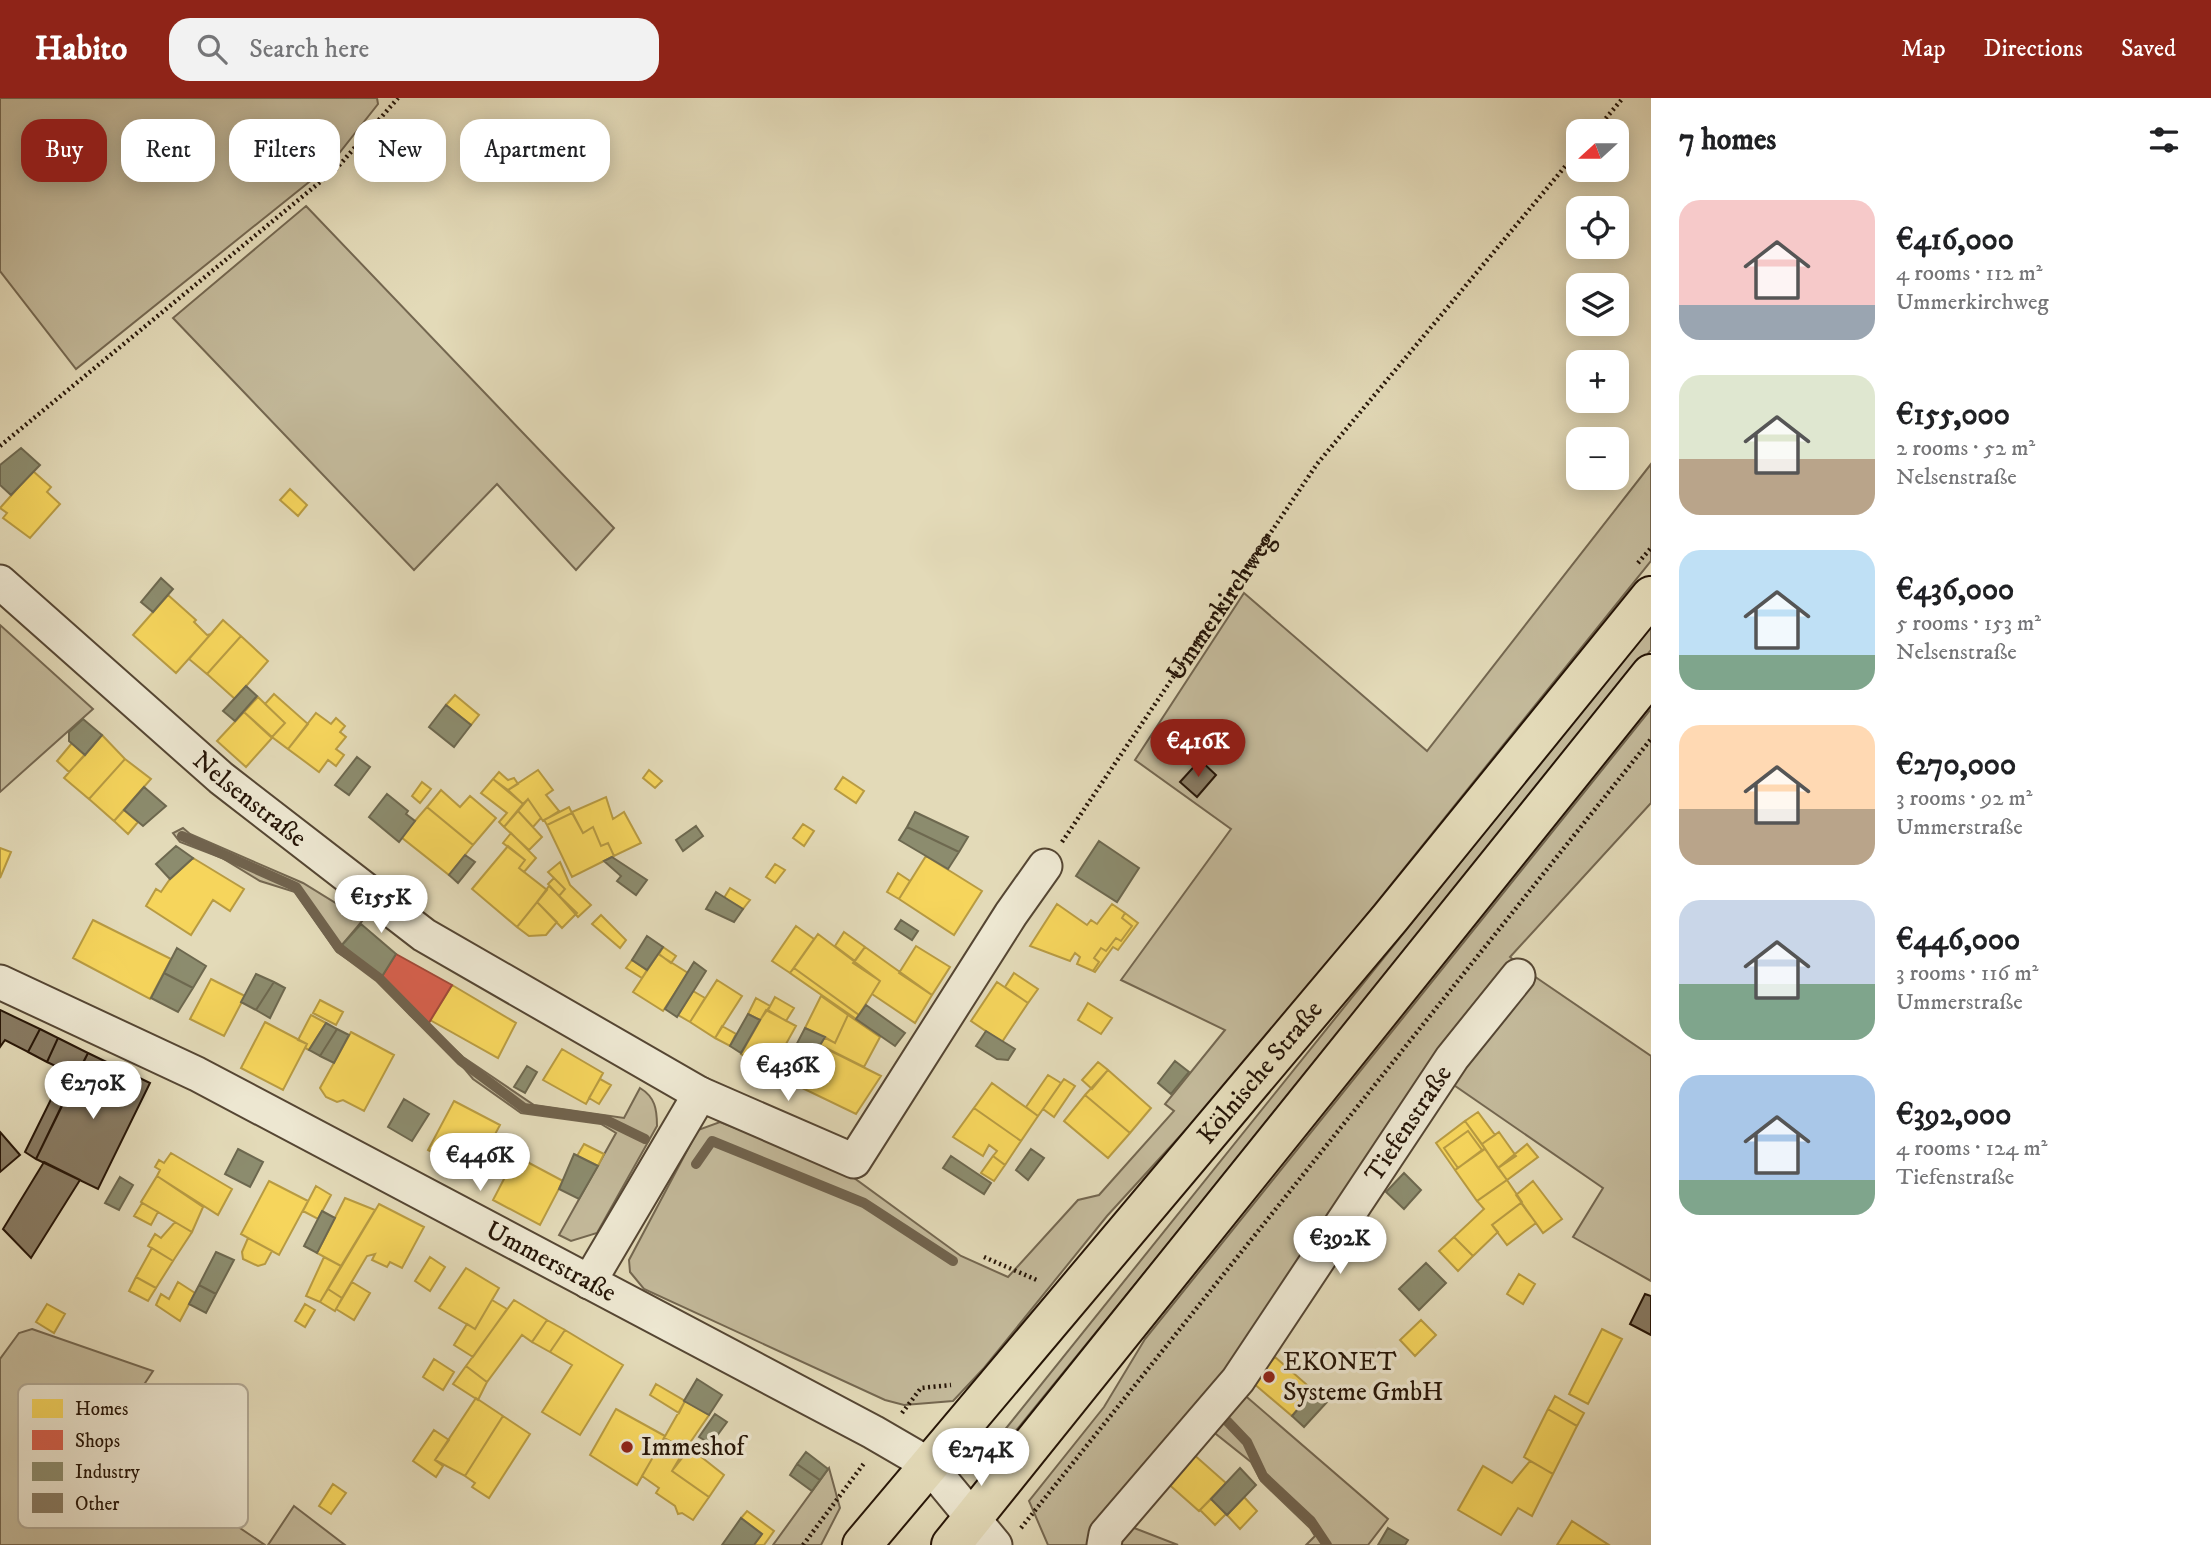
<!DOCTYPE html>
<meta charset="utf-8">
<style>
body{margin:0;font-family:"IM FELL DW Pica",serif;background:#f2f2f2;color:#202124;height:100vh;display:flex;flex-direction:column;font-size:26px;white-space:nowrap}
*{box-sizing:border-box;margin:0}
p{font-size:23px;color:#757577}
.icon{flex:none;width:38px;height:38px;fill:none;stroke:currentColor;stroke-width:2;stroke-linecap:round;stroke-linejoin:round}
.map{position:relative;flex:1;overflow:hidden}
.sheet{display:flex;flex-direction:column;background:#fff;width:560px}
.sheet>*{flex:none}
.guide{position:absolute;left:21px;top:21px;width:665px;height:63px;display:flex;gap:14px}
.needle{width:46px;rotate:249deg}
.controls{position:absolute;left:1566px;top:21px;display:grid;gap:14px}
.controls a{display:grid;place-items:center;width:63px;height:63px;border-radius:14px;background:#fff;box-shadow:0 4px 18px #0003;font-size:35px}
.price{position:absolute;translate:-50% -60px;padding:0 16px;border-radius:24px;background:#fff;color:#222;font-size:23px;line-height:46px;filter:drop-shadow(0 2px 4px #0008)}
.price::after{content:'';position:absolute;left:50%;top:42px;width:21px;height:16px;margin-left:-10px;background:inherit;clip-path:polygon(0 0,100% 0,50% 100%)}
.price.active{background:#8f2418;color:#fff}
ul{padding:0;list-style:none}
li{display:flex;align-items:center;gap:21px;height:175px;padding:0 28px}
li span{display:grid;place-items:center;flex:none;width:196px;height:140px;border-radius:21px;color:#555}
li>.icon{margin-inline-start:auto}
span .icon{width:84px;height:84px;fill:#fffc;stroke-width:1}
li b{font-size:30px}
h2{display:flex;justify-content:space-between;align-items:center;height:84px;padding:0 28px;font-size:30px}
.chip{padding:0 24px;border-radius:21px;background:#fff;box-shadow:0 4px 18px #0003;font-size:24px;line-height:63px}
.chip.active{background:#8f2418;color:#fff}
header{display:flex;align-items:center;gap:42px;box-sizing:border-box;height:98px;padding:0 35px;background:#8f2418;color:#fff}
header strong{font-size:33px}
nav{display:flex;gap:38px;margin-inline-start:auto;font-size:24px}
.search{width:490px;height:63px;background:#f2f2f2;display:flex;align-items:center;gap:18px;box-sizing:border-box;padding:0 24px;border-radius:21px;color:#757577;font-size:26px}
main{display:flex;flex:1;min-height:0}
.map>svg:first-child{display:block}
</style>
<header>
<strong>Habito</strong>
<div class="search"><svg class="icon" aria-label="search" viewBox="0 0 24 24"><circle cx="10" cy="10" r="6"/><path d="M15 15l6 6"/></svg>Search here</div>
<nav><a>Map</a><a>Directions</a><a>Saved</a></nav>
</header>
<main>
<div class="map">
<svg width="1651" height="1447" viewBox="0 0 1651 1447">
<rect width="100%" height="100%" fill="#e3dab8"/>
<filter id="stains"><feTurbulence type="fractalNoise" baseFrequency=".00286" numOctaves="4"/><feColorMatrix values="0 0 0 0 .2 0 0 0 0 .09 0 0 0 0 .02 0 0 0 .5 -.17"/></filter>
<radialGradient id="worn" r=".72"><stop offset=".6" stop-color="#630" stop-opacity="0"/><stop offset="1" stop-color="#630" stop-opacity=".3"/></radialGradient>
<path fill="#c3b99a" stroke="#746750" stroke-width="2" d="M0,0h377l1,6 -49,62 -253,203 -76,-98z
M306,108l308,322 -38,42 -79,-86 -83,86 -241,-252z
M1651,366v97l-396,493 -148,162 -123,152 -31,33 -49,4 -19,-5 -241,-111 -14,-17 -1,-12 69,-130 22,-8 123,48 118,86 47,21 70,-77 21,-5 75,-84 -9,-7 60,-74 -104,-50 110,-151 -96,-69 109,-167 183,158z
M0,527l93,84 -93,83z
M1651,527v25l-650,799 -6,-7z
M1651,611v94l-141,154 6,5 -291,419 -135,164h-42l-19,-44 75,-94 41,-68z
M183,730l7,6 113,49 60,37 -21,25 121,112 71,48 90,13 16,-30c15,9 17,21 17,38l-60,107 -26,8 -12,-6 57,-102 -15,-9 -80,-11 -48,-34 -25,-30 -38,-34 -32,-35 -41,-28 -42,-60 -35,-11 -38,-23 -42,-16 -7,-9z
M1531,876l120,82v225l-78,-44 30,-49 -155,-107z
M32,1231l121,42 -57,86 89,59 12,-17 68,46h-265v-186l19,-26z
M1241,1294l147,127 -20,26h-62l9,-9 -5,-8 -49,-47 -10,-19 -40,-32z
M829,1370l11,40 -19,37h-48z
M294,1408l51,39h-77z
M1129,1428l49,19h-60z"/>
<path fill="#f6d55c" stroke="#b89b42" stroke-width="2" d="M33,373l18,16 -4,5 13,12 -30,34 -27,-20 4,-5 -7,-5z
M290,391l17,16 -9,11 -18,-16z
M168,497l28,25 -2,2 13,13 4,-1 -35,39 -43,-38z
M223,522l18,16 -34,38 -18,-15z
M241,538l27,25 -33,38 -28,-25z
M274,596l34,30 -20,25 -16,-12 13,-14 -20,-19z
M455,597l24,20 -8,10 -25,-20z
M258,599l27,26 -13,14 -28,-25z
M244,614l28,26 -26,29 -29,-26z
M316,615l15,11 5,-6 9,8 -5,6 6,5 -10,12 8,6 -8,11 -8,-6 -9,12 -31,-23z
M102,637l23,24 -36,40 -25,-21z
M72,645l13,12 -16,17 -12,-11z
M125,661l26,20 -37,42 -25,-22z
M538,672l15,20 -7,5 13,16 -16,10 -15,-22 -5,5 -15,-14z
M649,672l13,11 -7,7 -12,-10z
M499,674l9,8 6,-2 4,6 -10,6 -15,-11z
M843,679l21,14 -8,12 -21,-14z
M493,681l30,25 -19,23 -5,-5 8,-9 -26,-20z
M422,684l9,7 -11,14 -8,-7z
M441,692l19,17 10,-11 26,22 -23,27 -46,-38z
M606,699l7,22 11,-7 17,31 -27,13 -6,-13 -7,3 -8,-19 -10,6 -11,-21z
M528,701l13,19 -8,9 -15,-16z
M427,709l46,38 -24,30 -48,-38z
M569,709l3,6 -25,12 -3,-5z
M124,712l14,12 -10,12 -14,-13z
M518,713l24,26 -13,13 -25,-23z
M572,715l11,20 10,-6 8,19 7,-3 6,13 -42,21 -25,-52z
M803,726l11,7 -10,15 -11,-8z
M511,735l25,25 -12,14 -5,-4 6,-8 -22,-17z
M508,748l17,14 -6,8 28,22 -30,37 -45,-38z
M0,750l11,4 -11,26z
M926,758l56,35 -28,44 -55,-36z
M193,760l51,31 -14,22 -17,-11 -22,35 -45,-29 10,-17 5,3 9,-13z
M560,764l10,23 21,20 -13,12 -19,-21 6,-7 -17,-17z
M775,766l10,6 -10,13 -9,-6z
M898,775l12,8 -11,18 -12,-7z
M554,780l11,11 -6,7 -11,-12z
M549,788l28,27 -15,15 -25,-26z
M730,790l20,12 -7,9 -19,-11z
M537,804l20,20 -11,13 -17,1 -12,-9z
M1057,806l30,21 4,-5 6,4 15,-20 13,9 -3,5 10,8 -11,15 -5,-3 -10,13 -5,-3 -7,10 5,4 -6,9 -16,-7 3,-7 -5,-4 -5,8 -40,-15z
M1125,815l13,10 -20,27 -5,-3 -18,25 -2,-1 6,-9 -5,-4 7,-10 5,3 10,-13 5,3 11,-15 -10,-8z
M601,817l25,25 -6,8 -28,-24z
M93,822l78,39 -21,40 -77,-41z
M796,828l18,13 -24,34 -18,-12z
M844,834l21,15 -10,14 -20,-15z
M818,836l62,47 -21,34 -65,-47z
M916,848l34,21 -18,28 -33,-22z
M663,849l13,9 -5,7 -12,-9z
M865,849l67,48 -17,28 -43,-29 8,-13 -27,-18z
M658,856l30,19 -25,38 -30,-19z
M632,862l15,10 -5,8 -16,-10z
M794,870l65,47 -3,4 -66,-46z
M1014,875l24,16 -10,14 -23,-16z
M211,881l34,17 -21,40 -34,-17z
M717,882l25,16 -27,42 -25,-16z
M997,884l31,21 -26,39 -31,-21z
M452,887l64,38 -18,35 -68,-38z
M693,893l12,7 -15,24 -12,-7z
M821,898l27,19 -13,28 -30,-15z
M775,899l19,11 -8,13 -18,-11z
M756,900l14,8 -10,14 -12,-6z
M320,902l23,12 -7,13 -23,-12z
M1088,905l24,15 -11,16 -23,-14z
M766,912l30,16 -25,45 -30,-17z
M311,917l15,8 -17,27 -4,-2 2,-4 -9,-4z
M848,917l32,22 -16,30 -44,-22 5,-8 10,6z
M265,924l42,22 -24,46 -42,-22z
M722,928l14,8 -6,12 -15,-8z
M351,934l43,23 -30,56 -21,-11 -6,2 -11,-5 -6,-9z
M819,947l62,31 -25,38 -58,-28z
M562,951l41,24 -17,31 -43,-24z
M1098,964l10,8 -16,19 -10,-9z
M1108,972l43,38 -21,25 -45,-38z
M1048,977l13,8 -23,33 -12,-9z
M600,981l11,6 -12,19 -10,-6z
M1064,981l11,7 -21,31 -11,-8z
M992,985l46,33 -17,25 -47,-33z
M1085,997l45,38 -22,25 -44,-37z
M454,1003l46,24 -26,49 -46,-24z
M974,1010l47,33 -16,24 -12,-9 4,-5 -8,-6 -6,11 -30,-19z
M1478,1014l17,23 -13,9 -17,-23z
M1465,1023l20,28 -3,1 -14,-19 -24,17 14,20 -3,2 -19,-27z
M1468,1033l14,19 -24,18 -14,-20z
M1499,1034l17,24 -18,12 -16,-24z
M584,1046l20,10 -6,12 -21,-10z
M1527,1046l11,13 -31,23 -9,-12z
M1485,1051l22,31 -30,21 -22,-31z
M171,1055l61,36 -14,26 -61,-39 3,-6 -5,-3 4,-7 5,3z
M516,1058l47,25 -23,44 -47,-25z
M993,1058l12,9 -11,16 -13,-8z
M157,1078l46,31 -11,25 -51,-30z
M1507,1082l15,22 -30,23 6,7 -25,24 -19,-19 30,-28 -7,-8z
M269,1083l39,20 -29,54 -38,-21z
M1533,1083l29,38 -19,14 -27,-38z
M316,1088l15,9 -13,24 -15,-8z
M345,1100l30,12 -34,56 -24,-13z
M142,1105l16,9 -7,13 -17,-9z
M1521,1105l15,20 -29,22 -15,-20z
M379,1106l45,23 -22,41 -12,-6 -3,5 -15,-7 3,-6 -8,2 -25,42 -14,-9z
M175,1124l17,10 -19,29 -25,-15 7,-12 6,4z
M1454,1139l19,19 -15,15 -19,-20z
M248,1140l24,13 -7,13 -7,2 -15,-7 -1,-7z
M152,1150l21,13 -17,27 -20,-11z
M324,1159l17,9 -21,36 -14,-6z
M430,1159l15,10 -15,24 -15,-10z
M466,1170l33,20 -24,41 -36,-21z
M1519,1176l16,10 -12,20 -16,-10z
M136,1179l20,11 -8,13 -19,-10z
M178,1184l17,11 -15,28 -24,-16 5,-11 8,5z
M352,1184l18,11 -16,27 -18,-11z
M328,1191l14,9 -7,13 -15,-9z
M492,1202l15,9 -34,48 -19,-12 13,-21 8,5z
M514,1202l33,20 -15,22 -10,-7 -35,47 -21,-16z
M47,1206l18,10 -11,19 -18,-11z
M305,1206l10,6 -10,17 -10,-6z
M547,1222l18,10 -15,22 -18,-10z
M1421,1222l15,15 -21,21 -15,-16z
M1602,1231l20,10 -34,65 -19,-10z
M565,1232l58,35 -43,70 -38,-23 30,-47 -22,-13z
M1275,1259l39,34 -22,25 -39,-33z
M434,1261l20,13 -11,18 -20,-13z
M466,1268l21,16 -9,18 -25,-16z
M656,1286l29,17 -6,12 -29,-18z
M1555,1298l29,17 -7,13 -29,-17z
M476,1300l27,18 -38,60 -30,-16z
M685,1303l24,14 -24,35 -21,-12z
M616,1311l49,27 -28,49 -47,-30z
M1548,1311l29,17 -24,48 -29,-17z
M503,1318l27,18 -41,64 -17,-11 3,-4 -10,-7z
M434,1332l15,10 -14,20 8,6 -7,11 -23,-16z
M664,1340l21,11 -13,22 37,26 -16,23 -11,-7 -4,1 -3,-8 -19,-13 3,-5 -17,-12z
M690,1350l34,27 -15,22 -37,-26z
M1192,1355l34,30 -27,28 -34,-30z
M1530,1363l23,13 -21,42 -14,-8 -17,27 -43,-25 25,-44 29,17z
M333,1386l13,9 -15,21 -12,-8z
M1244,1399l13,14 -17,18 -13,-14z
M1211,1401l15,15 -11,11 -15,-15z
M747,1413l27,20 -10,14h-10l8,-11 -21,-16z
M1572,1423l37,24h-52z"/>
<path fill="#d6604d" stroke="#a14a38" stroke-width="2" d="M396,856l56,31 -25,41 -46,-48z"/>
<path fill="#8c8c6e" stroke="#6d684f" stroke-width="2" d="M21,350l19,17 -29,30 -11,-10v-20z
M161,480l12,11 -20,23 -12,-10z
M246,588l11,10 -22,25 -12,-10z
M446,607l25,20 -17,22 -25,-20z
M83,621l19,16 -17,20 -16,-14v-9z
M357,659l13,10 -21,28 -14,-10z
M144,689l22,19 -23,20 -19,-16z
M387,696l21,17 -2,3 9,7 -16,21 -30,-25z
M915,714l53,25 -9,15 -52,-25z
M696,728l7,10 -20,15 -7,-11z
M907,729l52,25 -11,17 -49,-29z
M1099,743l40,27 -22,34 -41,-26z
M176,748l17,12 -23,21 -14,-15z
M465,757l10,7 -17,21 -9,-8z
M612,759l35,23 -11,15 -19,-14 4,-5 -17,-15z
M716,794l27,17 -9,13 -28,-13z
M901,822l17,11 -6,9 -17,-11z
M361,826l35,30 -15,24 -39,-33z
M647,838l16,11 -16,23 -15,-10z
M177,850l29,18 -13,22 -29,-15z
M694,864l12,9 -29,46 -12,-8z
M164,875l29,15 -15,24 -27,-14z
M256,876l18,8 -18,28 -15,-8z
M274,884l11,6 -15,30 -14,-8z
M866,907l39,28 -10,13 -39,-27z
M748,916l12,6 -19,33 -11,-7z
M326,925l11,6 -17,27 -11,-6z
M805,930l20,9 -16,26 -17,-10z
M337,931l12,6 -15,28 -14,-7z
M986,933l29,18 -7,11 -11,-1 -21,-13z
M1175,963l14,11 -18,22 -13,-11z
M527,968l10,6 -12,21 -11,-6z
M404,1001l25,15 -17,27 -24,-14z
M238,1051l25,13 -13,25 -25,-13z
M1031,1051l13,9 -16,22 -12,-10z
M574,1056l24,12 -19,33 -20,-10z
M951,1058l40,27 -7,11 -41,-26z
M1404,1075l17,17 -17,19 -18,-17z
M120,1079l13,8 -14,25 -14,-7z
M322,1113l13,7 -18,35 -13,-7z
M216,1154l18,8 -18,34 -17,-9z
M1426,1165l20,20 -27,27 -20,-21z
M199,1187l17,9 -10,19 -17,-9z
M697,1281l25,16 -13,20 -25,-14z
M1314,1293l13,11 -23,25 -12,-11z
M715,1316l12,8 -16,22 -12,-7z
M806,1354l22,17 -8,11 -23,-16z
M797,1366l23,16 -8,11 -22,-16z
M1240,1370l16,17 -29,30 -16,-16z
M741,1420l21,16 -8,11h-32z
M1388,1430l20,12 -3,5h-27z"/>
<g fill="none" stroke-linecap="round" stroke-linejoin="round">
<path stroke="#71634d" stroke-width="10" d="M182,738l114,51 43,61 40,30 82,83 63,47 82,12 39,19
M696,1066l16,-23 152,62 89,58
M1227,1323l20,21 16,34 48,45 16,24"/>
</g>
<path fill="#887b63" stroke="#261507" stroke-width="2" d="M1200,662l16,15 -19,22 -17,-15z
M0,912l40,19 -12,23 -23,-12 -5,7z
M40,931l18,9 -11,24 -19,-10z
M58,940l30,15 -12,23 -29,-14z
M88,955l62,30 -52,106 -62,-30z
M65,973l11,5 -40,83 -11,-7z
M0,1034l20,23 -20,17z
M44,1064l36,18 -49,78 -28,-29z
M1645,1196l6,2v39l-21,-11z"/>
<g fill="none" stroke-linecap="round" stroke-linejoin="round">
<defs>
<g id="minor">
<path id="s2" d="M0,484l221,196 203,157 276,159 -111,188"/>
<path id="s3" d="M0,884l197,92 676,358 55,32 67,81"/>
<path d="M700,996l154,67 157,-247 34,-48"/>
<path id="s4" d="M1104,1447l2,-11 132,-154 214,-322 66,-82"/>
</g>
<g id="primary">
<path id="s5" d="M862,1447l528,-627 261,-322"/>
<path d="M951,1447l700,-871"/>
</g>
</defs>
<use href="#minor" stroke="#554633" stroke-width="37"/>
<use href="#primary" stroke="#261507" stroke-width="42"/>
<g stroke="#261507" stroke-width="4.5" stroke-dasharray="2 3.5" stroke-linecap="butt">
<path d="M1595,33l28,-33"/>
<path d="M0,348l336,-277 62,-71"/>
<path d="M1638,465l13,-15"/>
<path id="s1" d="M1062,744l255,-378 261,-313"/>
<path d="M984,1159l55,24"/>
<path d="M902,1315l19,-25 30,-3"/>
<path d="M1021,1430l630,-789"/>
<path d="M803,1447l62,-83"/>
</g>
<use href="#minor" stroke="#ede7d1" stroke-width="33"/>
<use href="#primary" stroke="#e3dab8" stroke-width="38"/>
</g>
<g fill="#8f2418" stroke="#ede7d1" stroke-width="2.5">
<circle cx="1269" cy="1279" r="7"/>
<circle cx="627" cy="1349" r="7"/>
</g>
<g text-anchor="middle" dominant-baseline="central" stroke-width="7" stroke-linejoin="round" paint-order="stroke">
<g font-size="26" fill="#261507" stroke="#ede7d1">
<text stroke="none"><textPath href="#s1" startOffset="284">Ummerkirchweg</textPath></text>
<text stroke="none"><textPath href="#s2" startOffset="331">Nelsenstraße</textPath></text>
<text stroke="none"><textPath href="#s5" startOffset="618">Kölnische Straße</textPath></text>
<text stroke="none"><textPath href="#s4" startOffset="522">Tiefenstraße</textPath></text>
<text stroke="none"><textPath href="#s3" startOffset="618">Ummerstraße</textPath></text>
</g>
<g font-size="26" fill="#261507" stroke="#ede7d1" text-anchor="start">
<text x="1283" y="1264">EKONET<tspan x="1283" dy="30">Systeme GmbH</tspan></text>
<text x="641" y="1349">Immeshof</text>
</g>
</g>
<rect x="18" y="1286" width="230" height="144" rx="10" fill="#ede7d1" stroke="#b1a894" stroke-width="2"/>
<rect x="32" y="1301" width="31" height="19" fill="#f6d55c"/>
<rect x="32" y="1332" width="31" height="20" fill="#d6604d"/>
<rect x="32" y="1364" width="31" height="19" fill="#8c8c6e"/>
<rect x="32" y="1395" width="31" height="20" fill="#887b63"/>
<g font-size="19" fill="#261507">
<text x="75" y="1317">Homes</text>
<text x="75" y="1349">Shops</text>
<text x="75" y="1380">Industry</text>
<text x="75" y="1412">Other</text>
</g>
<rect width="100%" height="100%" filter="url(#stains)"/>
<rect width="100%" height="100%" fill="url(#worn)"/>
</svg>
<div class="controls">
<a><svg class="needle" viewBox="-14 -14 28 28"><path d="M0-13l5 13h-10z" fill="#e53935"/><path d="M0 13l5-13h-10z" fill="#757577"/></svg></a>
<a><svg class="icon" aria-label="locate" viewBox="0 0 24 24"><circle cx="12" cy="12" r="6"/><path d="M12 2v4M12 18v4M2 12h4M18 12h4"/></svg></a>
<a><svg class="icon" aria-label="layers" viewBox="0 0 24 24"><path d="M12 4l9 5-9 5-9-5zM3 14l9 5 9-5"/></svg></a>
<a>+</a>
<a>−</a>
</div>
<b class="price active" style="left:1198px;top:681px">€416K</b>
<b class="price" style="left:381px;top:837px">€155K</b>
<b class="price" style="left:788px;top:1005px">€436K</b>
<b class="price" style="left:93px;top:1023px">€270K</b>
<b class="price" style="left:480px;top:1095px">€446K</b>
<b class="price" style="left:1340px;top:1178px">€392K</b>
<b class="price" style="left:981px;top:1390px">€274K</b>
<div class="guide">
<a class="chip active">Buy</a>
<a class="chip">Rent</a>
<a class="chip">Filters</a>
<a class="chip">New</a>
<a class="chip">Apartment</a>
</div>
</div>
<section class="sheet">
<h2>7 homes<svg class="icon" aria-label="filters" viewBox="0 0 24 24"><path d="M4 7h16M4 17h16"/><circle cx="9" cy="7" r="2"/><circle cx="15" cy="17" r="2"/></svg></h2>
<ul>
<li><span style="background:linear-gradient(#f6c9c9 75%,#9aa5b1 0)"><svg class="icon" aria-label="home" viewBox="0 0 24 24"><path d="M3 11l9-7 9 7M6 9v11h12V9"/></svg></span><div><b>€416,000</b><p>4 rooms · 112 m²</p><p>Ummerkirchweg</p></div></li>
<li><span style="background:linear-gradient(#dfe7d0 60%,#b9a48a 0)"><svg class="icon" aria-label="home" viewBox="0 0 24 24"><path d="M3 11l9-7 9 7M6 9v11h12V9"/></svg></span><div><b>€155,000</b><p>2 rooms · 52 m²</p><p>Nelsenstraße</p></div></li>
<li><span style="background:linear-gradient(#bfe0f5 75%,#7fa58c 0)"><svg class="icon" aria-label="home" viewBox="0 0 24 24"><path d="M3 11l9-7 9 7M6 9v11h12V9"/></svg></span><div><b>€436,000</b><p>5 rooms · 153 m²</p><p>Nelsenstraße</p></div></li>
<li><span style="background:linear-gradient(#ffd9b3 60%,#b9a48a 0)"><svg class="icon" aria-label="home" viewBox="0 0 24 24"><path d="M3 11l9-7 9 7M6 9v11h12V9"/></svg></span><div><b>€270,000</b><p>3 rooms · 92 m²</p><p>Ummerstraße</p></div></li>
<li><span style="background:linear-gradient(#c9d6e8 60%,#7fa58c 0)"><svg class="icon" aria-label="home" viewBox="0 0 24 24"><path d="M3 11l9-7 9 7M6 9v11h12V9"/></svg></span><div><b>€446,000</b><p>3 rooms · 116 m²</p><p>Ummerstraße</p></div></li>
<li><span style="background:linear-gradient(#a9c7e8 75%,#7fa58c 0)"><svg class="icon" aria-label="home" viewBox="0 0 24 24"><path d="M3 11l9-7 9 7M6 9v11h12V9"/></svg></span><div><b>€392,000</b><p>4 rooms · 124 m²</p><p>Tiefenstraße</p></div></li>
</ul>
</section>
</main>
